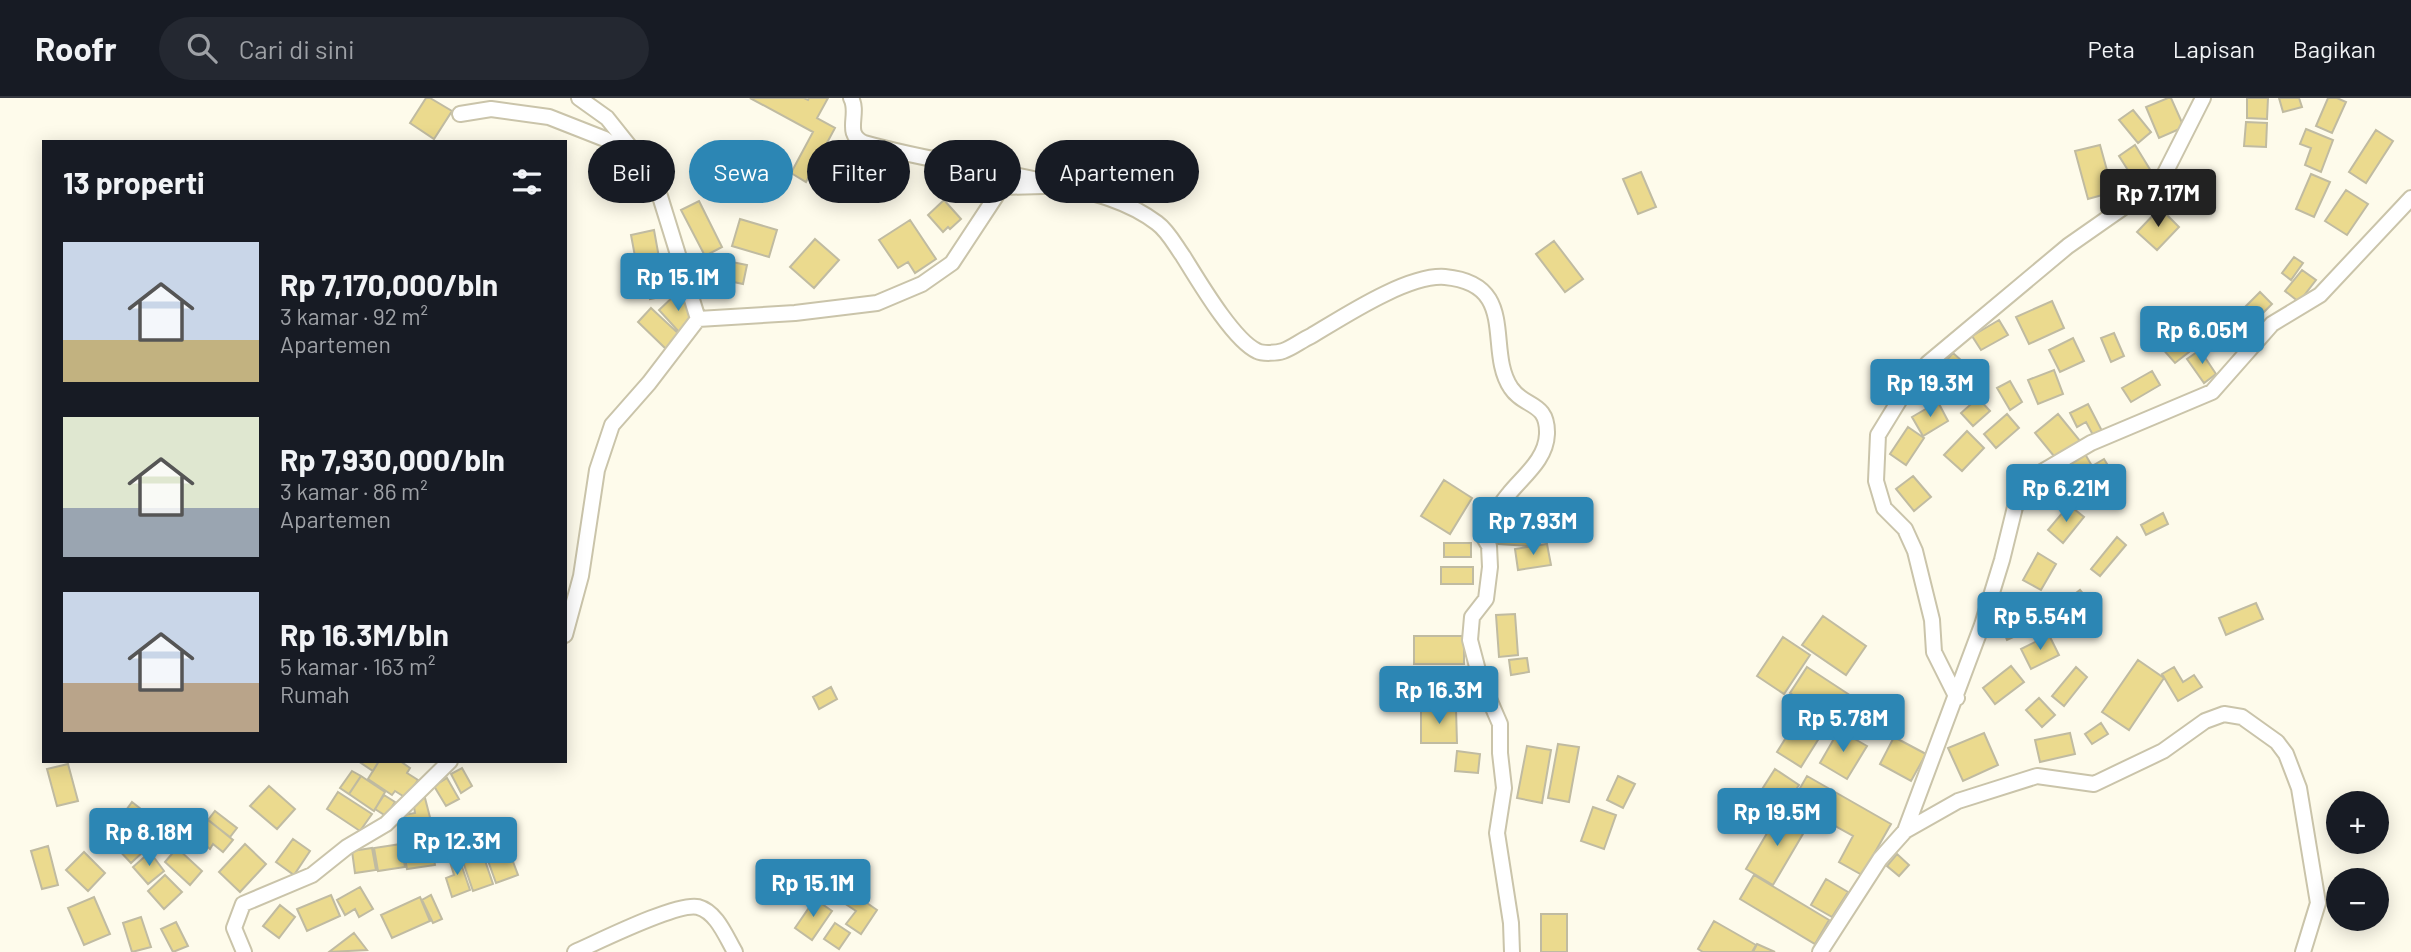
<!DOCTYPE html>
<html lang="id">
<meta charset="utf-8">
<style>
body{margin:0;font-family:Barlow,sans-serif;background:#242831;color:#f1f3f6;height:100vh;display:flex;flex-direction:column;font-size:26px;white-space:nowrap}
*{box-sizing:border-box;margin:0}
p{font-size:23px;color:#9ea1a6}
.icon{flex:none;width:38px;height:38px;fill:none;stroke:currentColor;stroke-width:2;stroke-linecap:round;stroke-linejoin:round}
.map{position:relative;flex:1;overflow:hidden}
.details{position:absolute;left:42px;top:42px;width:525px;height:623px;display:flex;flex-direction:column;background:#171b24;border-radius:0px;box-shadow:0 4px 18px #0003}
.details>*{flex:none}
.guide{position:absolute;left:588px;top:42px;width:665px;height:63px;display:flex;gap:14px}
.fabs{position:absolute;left:2326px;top:693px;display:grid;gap:14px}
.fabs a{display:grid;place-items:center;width:63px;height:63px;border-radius:50%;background:#171b24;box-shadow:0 4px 18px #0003;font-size:35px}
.price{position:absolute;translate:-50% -60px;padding:0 16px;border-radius:7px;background:#2c86b4;color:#fff;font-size:23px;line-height:46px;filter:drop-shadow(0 2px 4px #0008)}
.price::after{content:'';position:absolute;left:50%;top:42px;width:21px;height:16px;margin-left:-10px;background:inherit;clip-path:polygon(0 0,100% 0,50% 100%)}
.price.on{background:#222;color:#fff}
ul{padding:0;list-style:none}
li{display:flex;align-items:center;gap:21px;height:175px;padding:0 21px}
li span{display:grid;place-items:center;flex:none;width:196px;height:140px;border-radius:0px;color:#555}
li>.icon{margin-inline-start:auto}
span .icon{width:84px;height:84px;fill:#fffc;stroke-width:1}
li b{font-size:30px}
h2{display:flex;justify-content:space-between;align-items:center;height:84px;padding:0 21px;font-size:30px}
.tag{padding:0 24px;border-radius:32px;background:#171b24;box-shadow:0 4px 18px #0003;font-size:24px;line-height:63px}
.tag.on{background:#2c86b4;color:#fff}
header{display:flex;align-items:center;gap:42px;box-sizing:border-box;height:98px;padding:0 35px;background:#171b24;border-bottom:2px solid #363941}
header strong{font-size:33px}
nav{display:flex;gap:38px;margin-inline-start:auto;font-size:24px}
.search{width:490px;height:63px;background:#242831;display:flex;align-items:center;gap:18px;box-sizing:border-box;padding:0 24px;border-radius:38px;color:#9ea1a6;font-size:26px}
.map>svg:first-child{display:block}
</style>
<header>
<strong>Roofr</strong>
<div class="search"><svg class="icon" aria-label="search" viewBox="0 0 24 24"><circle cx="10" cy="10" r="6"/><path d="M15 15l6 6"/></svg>Cari di sini</div>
<nav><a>Peta</a><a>Lapisan</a><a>Bagikan</a></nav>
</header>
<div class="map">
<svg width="2411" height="854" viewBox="0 0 2411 854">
<rect width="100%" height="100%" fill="#fefbeb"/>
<path fill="#ebda8e" stroke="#c0bba1" stroke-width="2" d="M426,0h4l22,13 -18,28 -24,-16z
M750,0h54l4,2 1,-2h19l-11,20 18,10 -29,54 -15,-9 22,-41z
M2168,0h3l13,29 -25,11 -13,-31z
M2247,0h21l-1,21 -20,-1z
M2279,0h20l3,9 -19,5z
M2328,0h9l9,4 -14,31 -16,-7z
M2133,12l18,22 -13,11 -19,-23z
M2246,24l21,1 -1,24 -22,-1z
M2306,31l27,11 -12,32 -16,-7 6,-17 -11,-4z
M2376,32l17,11 -27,42 -17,-11z
M2100,47l13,47 -25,7 -13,-48z
M2135,47l19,31 -16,10 -19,-30z
M1641,74l15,35 -18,7 -15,-35z
M2311,76l19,8 -16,35 -18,-8z
M2346,92l22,14 -21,31 -22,-14z
M944,102l17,19 -11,10 -2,-2 -5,5 -15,-17z
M699,103l23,46 -17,9 -24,-46z
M2160,110l19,19 -22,23 -20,-18z
M740,121l37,11 -8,27 -37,-11z
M910,122l26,39 -21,14 -7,-11 -10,6 -19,-28z
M654,132l6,33 -23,4 -6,-32z
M815,141l24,21 -25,28 -24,-21z
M1554,143l29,38 -18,13 -29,-38z
M2294,159l9,6 -12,17 -9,-7z
M727,163l20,4 -4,19 -19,-4z
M661,168l5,30 -16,3 -2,-10 -8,1 -3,-21z
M2302,172l14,10 -17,22 -14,-11z
M2260,194l12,12 -28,28 -12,-12z
M676,196l20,23 -16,16 -21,-23z
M2052,203l12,27 -35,16 -13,-27z
M651,210l29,27 -13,15 -29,-28z
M1999,222l9,15 -27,15 -9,-14z
M2114,235l10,23 -13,6 -10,-24z
M2175,236l14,18 -14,11 -15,-17z
M2073,240l11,23 -24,11 -11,-22z
M2200,252l16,24 -12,9 -17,-24z
M1953,255l8,7 -8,10 -8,-8z
M2054,272l9,24 -25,10 -10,-24z
M1957,273l10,14 -22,16 -10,-14z
M2152,273l8,14 -29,17 -9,-14z
M2010,283l12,21 -12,8 -13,-22z
M1978,300l12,13 -17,15 -12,-13z
M1938,304l10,19 -25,15 -11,-19z
M2088,306l14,27 -9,4 -7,-13 -9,5 -7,-14z
M2007,316l12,14 -23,20 -12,-14z
M2058,316l23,28 -23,19 -23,-28z
M1908,329l16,11 -18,27 -16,-11z
M1967,333l17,17 -22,23 -18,-16z
M2085,356l7,12 12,-7 11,18 -29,17 -18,-31z
M1913,378l18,21 -17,14 -18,-22z
M1444,382l28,18 -22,36 -29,-18z
M1535,401l16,1 -1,27 -16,-1z
M2069,407l15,12 -21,26 -15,-13z
M1499,411l23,1 -1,15 9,1 -1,20 -31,-2z
M2163,415l5,11 -22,11 -5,-10z
M2117,439l9,8 -26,31 -9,-7z
M1444,445h27v14h-27z
M1547,446l4,21 -33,5 -3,-21z
M2038,455l18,11 -15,26 -18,-10z
M1441,469h32v17h-32z
M2080,492l14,17 -22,18 -14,-18z
M2256,505l7,16 -37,16 -7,-17z
M2032,511l8,16 -33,15 -7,-17z
M1515,516l3,41 -19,2 -3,-42z
M1823,518l43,30 -20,29 -44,-30z
M2049,537l10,20 -28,14 -10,-20z
M1414,538h50v28h-50z
M1783,539l27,18 -26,39 -27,-18z
M1527,560l2,14 -18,3 -2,-15z
M2138,562l26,18 -35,52 -27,-18z
M2011,568l13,16 -29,22 -12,-16z
M1466,569v32l-51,1 -1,-32z
M1807,569l64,42 -17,26 -64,-42z
M2076,569l11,10 -23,29 -12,-10z
M2174,569l9,15 11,-7 8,12 -24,14 -16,-27z
M831,589l6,12 -18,10 -6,-12z
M2039,600l16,17 -13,12 -16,-17z
M1807,606l24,15 -30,48 -24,-15z
M1421,611h35l1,34h-36z
M2101,625l7,11 -16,10 -7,-10z
M1839,632l28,16 -20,33 -27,-16z
M1984,635l14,32 -35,16 -15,-33z
M2070,635l5,21 -35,8 -5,-22z
M1894,639l32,17 -15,27 -31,-17z
M1558,646l21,3 -10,55 -21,-4z
M1527,648l24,4 -9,53 -25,-5z
M1457,653l23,3 -2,19 -23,-2z
M358,663h21l-6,10z
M379,663h21l10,7 -3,5 11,7 -12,18 -11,-7 -3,4 -24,-16z
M68,666l10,37 -21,5 -10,-37z
M462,670l10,18 -11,7 -10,-19z
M1775,671l24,16 -16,24 -24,-15z
M352,673l9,5 -12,18 -9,-6z
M361,678l24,16 -11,19 -25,-17z
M1618,678l17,8 -12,24 -16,-8z
M1807,678l84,48 -29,51 -23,-13 14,-26 -61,-34z
M447,680l12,21 -13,7 -12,-20z
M269,688l26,23 -18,20 -27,-23z
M338,694l34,22 -12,17 -33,-22z
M384,697l11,7 -9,14 -11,-7z
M425,700l9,35 -30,7 -5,-24 16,-3 -2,-13z
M132,704l19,15 -14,17 -18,-14z
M1593,709l23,8 -12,34 -23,-8z
M215,713l22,17 -7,9 -22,-17z
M1780,713l27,16 -34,58 -27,-16z
M206,720l27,22 -10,12 -10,-8 -3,5 -10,-8 4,-4 -8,-6z
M129,737l15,16 -13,12 -15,-16z
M293,741l17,12 -16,24 -18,-13z
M431,745l4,22 -28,4 -4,-22z
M245,746l21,20 -26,28 -21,-20z
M401,746l4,23 -27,4 -4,-23z
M48,748l10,39 -16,4 -11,-38z
M480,748l13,38 -20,7 -13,-38z
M177,750l25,23 -12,14 -25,-23z
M372,750l4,22 -21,3 -3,-22z
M509,753l9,24 -22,8 -9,-25z
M84,754l21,21 -17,18 -22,-21z
M150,754l14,19 -16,13 -15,-17z
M457,754l13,38 -18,7 -6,-19 8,-3 -6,-20z
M1897,756l12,11 -10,11 -12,-10z
M165,777l17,17 -18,17 -16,-18z
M1754,777l75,45 -14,24 -75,-45z
M1826,781l22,13 -16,25 -21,-12z
M360,789l13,22 -14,8 -4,-8 -10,6 -8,-15z
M851,794l26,18 -16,24 -15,-10 10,-13 -12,-8z
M331,797l9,21 -33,15 -10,-22z
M431,797l11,24 -9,4 -11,-23z
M94,799l16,37 -26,11 -16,-37z
M420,799l10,24 -38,17 -11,-23z
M815,801l17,12 -20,29 -17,-12z
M280,807l15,12 -16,21 -16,-12z
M1541,816h26v38h-26z
M141,819l10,30 -19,5 -9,-29z
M1714,823l42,24 -4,7h-49l-5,-3z
M176,824l12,24 -15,6 -12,-23z
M835,825l15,10 -11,16 -15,-10z
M354,835l13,17 -38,2z
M1757,846l18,8h-22z"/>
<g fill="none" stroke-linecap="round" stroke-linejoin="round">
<defs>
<path id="street" d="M851,0c9,16 -8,36 13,45 64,18 131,26 196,42 34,8 68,16 97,38 11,8 18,22 26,33 15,24 50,84 74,95 6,3 20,2 26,0 9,-3 19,-11 28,-15 32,-19 97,-62 134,-59 75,7 40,73 66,111 13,20 37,13 36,46 -1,26 -24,42 -39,61 -10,12 -18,26 -26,39l7,12 1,21 -4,32 -14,18 -2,23 10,38 20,46v29l4,35 -7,45 14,90 1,29
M460,16l31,-5 58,8 56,22 29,22
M698,221l97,-6 82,-10 45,-19 30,-21 50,-76 42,-1
M565,537l16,-59 16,-106 15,-45 37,-42 49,-64 -44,-142 -47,-59 -28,-20
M1957,600l-23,-46 -2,-32 -17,-69 -10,-22 -21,-21 -8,-27 2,-46 27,-44 23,-28 140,-117 93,-65 42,-83
M1905,733l53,-30 79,-25 57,8 69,-33 42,-30 19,-7 18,3 35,25 9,12 13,34 19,115 -15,49
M244,854l-10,-24 9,-24 69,-29 35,-28 39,-23 64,-63
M575,854c23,-10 102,-50 123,-45 19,5 28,30 37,45
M1820,854l60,-93 25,-28 77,-206 20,-65 13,-53 25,-34 51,-30 121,-51 60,-68 48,-29 91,-97"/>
</defs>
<use href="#street" stroke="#cac4aa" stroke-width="18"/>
<use href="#street" stroke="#fff" stroke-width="14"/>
</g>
</svg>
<div class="fabs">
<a>+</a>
<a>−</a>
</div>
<b class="price on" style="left:2158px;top:131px">Rp 7.17M</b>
<b class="price" style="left:678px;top:215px">Rp 15.1M</b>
<b class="price" style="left:2202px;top:268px">Rp 6.05M</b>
<b class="price" style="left:1930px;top:321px">Rp 19.3M</b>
<b class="price" style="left:2066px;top:426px">Rp 6.21M</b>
<b class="price" style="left:1533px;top:459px">Rp 7.93M</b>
<b class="price" style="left:2040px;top:554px">Rp 5.54M</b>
<b class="price" style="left:1439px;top:628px">Rp 16.3M</b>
<b class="price" style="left:1843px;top:656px">Rp 5.78M</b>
<b class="price" style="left:1777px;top:750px">Rp 19.5M</b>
<b class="price" style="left:149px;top:770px">Rp 8.18M</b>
<b class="price" style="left:457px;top:779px">Rp 12.3M</b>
<b class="price" style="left:813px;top:821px">Rp 15.1M</b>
<div class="guide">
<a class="tag">Beli</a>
<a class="tag on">Sewa</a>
<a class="tag">Filter</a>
<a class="tag">Baru</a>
<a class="tag">Apartemen</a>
</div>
<section class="details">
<h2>13 properti<svg class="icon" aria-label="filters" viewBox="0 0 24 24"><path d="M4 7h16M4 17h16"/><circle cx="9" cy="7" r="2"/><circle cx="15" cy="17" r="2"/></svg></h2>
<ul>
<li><span style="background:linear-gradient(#c9d6e8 70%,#c2b280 0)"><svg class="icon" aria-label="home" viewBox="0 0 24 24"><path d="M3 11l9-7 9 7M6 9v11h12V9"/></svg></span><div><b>Rp 7,170,000/bln</b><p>3 kamar · 92 m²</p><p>Apartemen</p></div></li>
<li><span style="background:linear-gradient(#dfe7d0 65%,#9aa5b1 0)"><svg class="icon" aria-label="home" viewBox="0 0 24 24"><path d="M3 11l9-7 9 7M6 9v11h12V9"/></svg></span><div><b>Rp 7,930,000/bln</b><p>3 kamar · 86 m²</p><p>Apartemen</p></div></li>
<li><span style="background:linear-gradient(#c9d6e8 65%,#b9a48a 0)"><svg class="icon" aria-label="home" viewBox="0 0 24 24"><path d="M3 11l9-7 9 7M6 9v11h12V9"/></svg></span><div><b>Rp 16.3M/bln</b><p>5 kamar · 163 m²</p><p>Rumah</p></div></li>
</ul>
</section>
</div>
